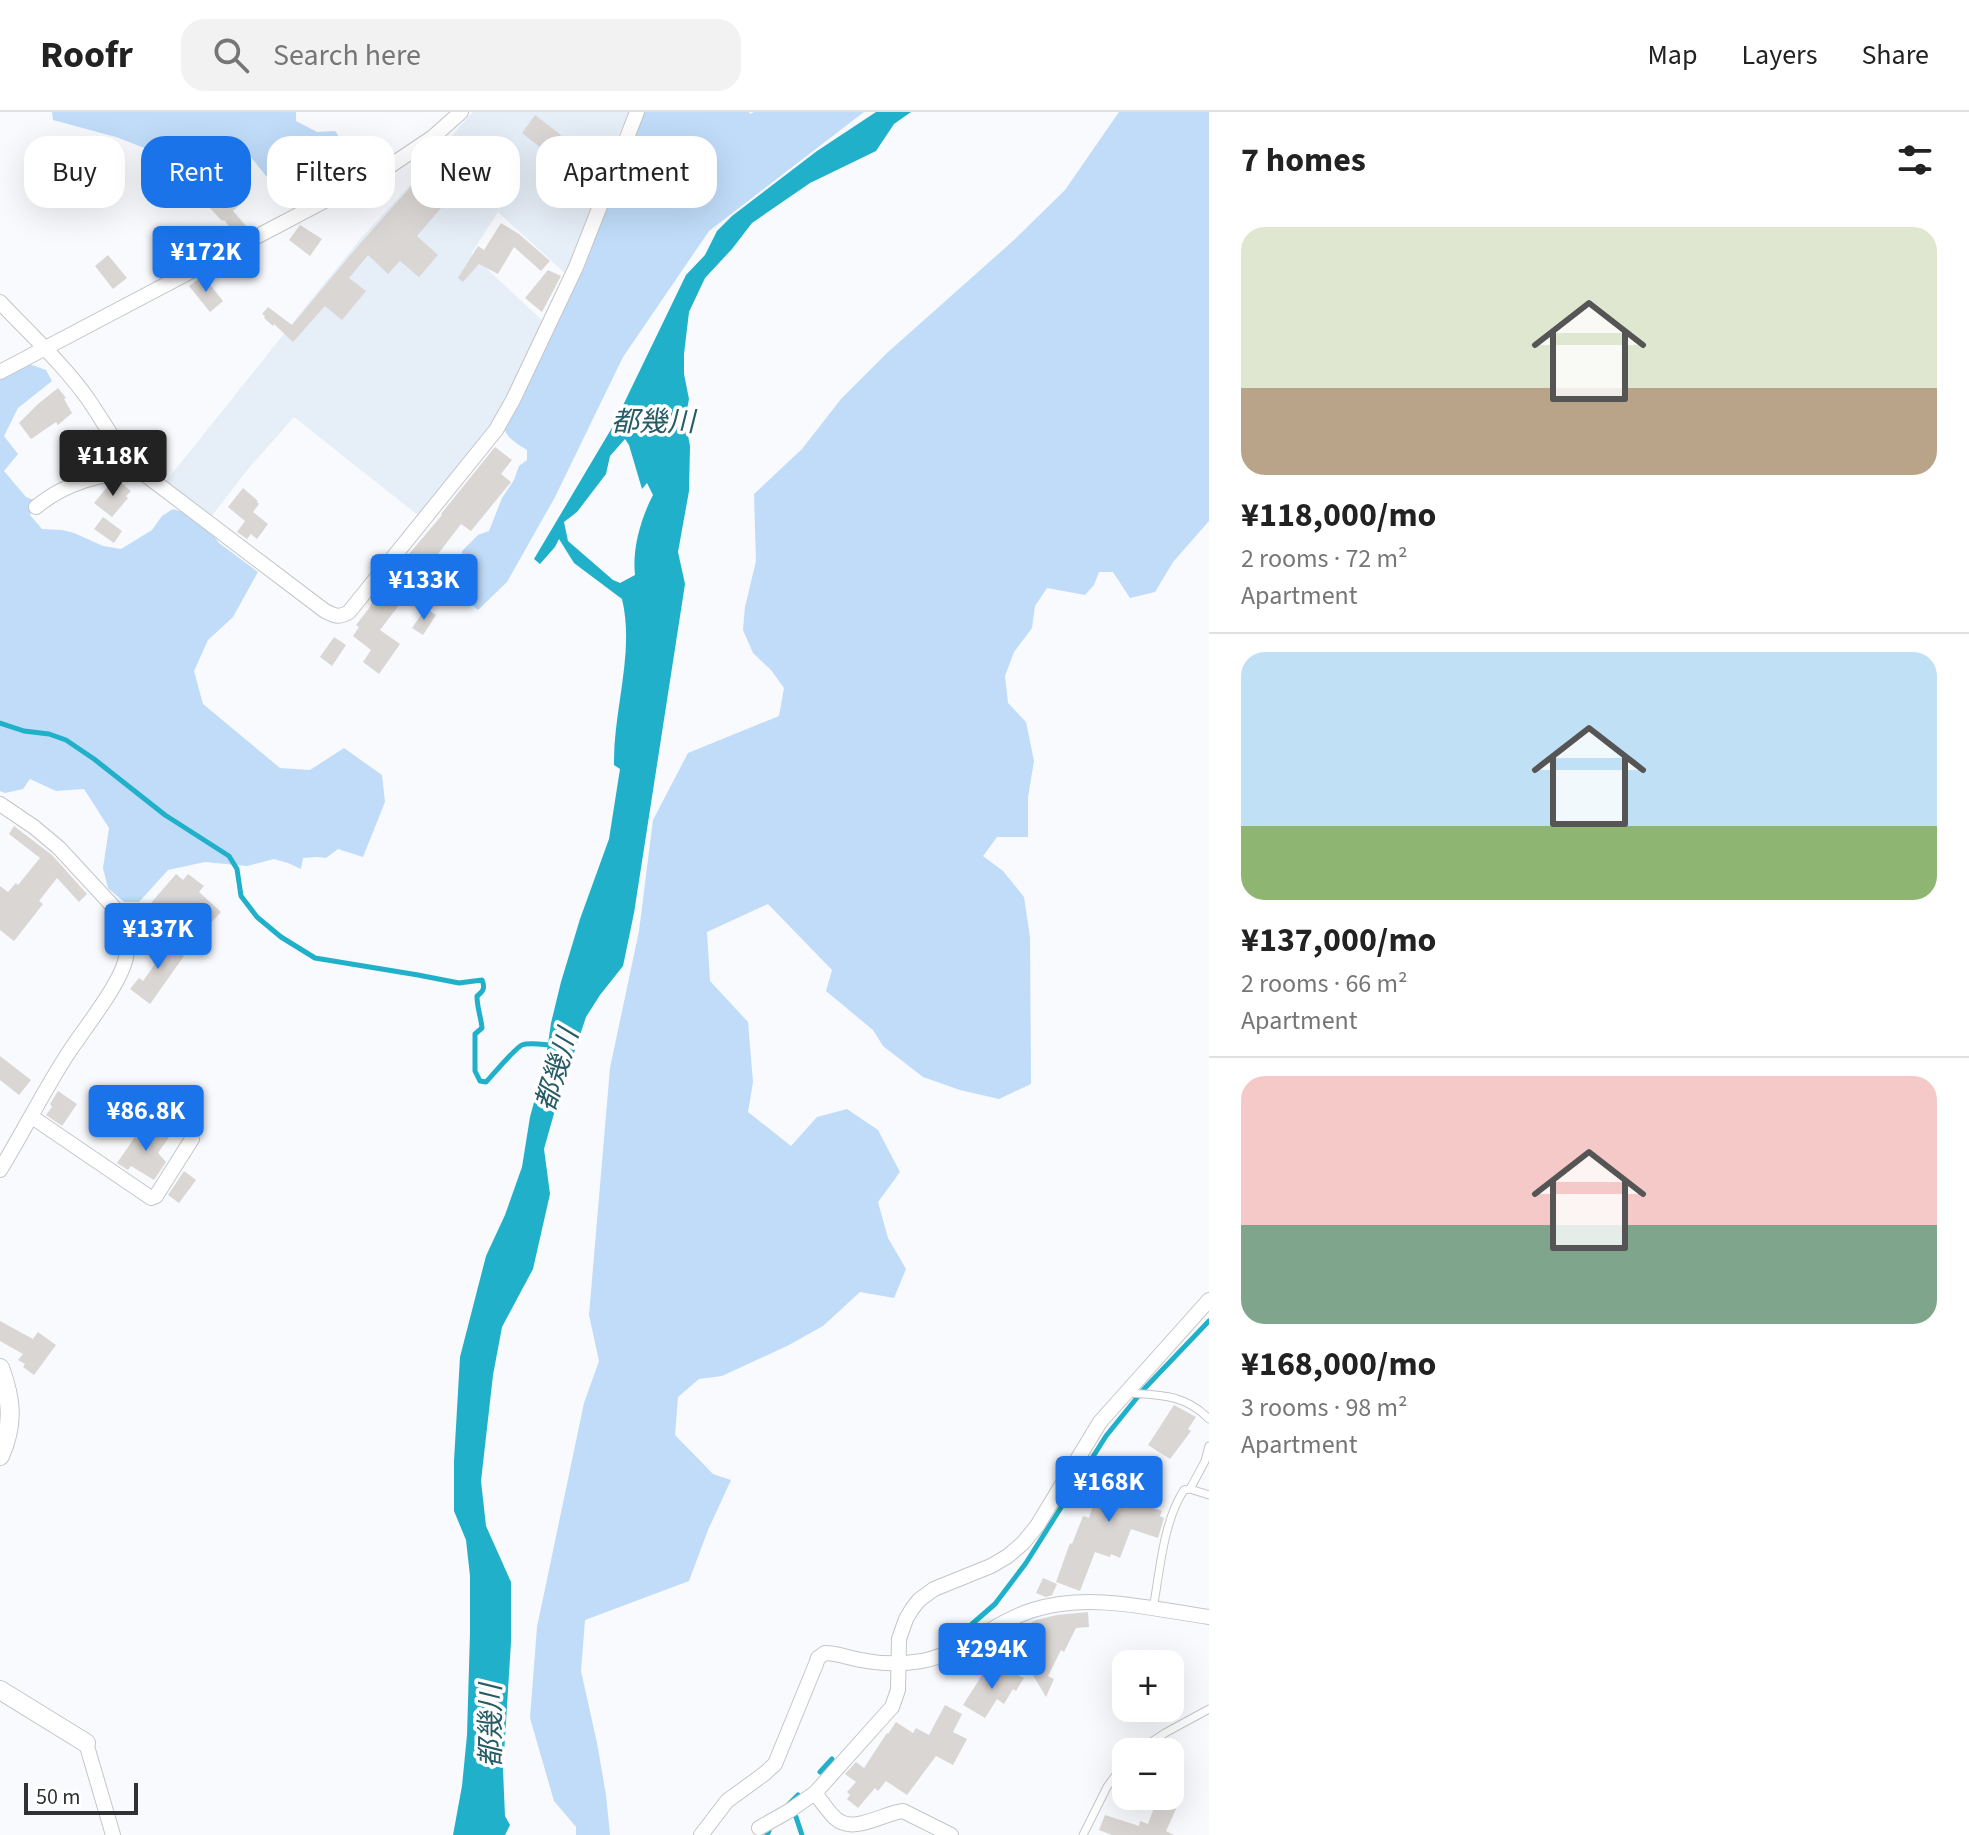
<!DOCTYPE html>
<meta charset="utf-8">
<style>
body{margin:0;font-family:"Source Sans 3","Noto Sans JP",sans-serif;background:#f2f2f2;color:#222;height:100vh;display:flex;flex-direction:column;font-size:30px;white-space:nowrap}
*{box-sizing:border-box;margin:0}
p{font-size:26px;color:#767676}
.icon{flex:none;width:44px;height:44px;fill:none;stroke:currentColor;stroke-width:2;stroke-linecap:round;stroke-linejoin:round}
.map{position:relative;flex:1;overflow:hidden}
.details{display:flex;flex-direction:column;background:#fff;width:760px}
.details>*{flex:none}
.hud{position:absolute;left:24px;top:24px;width:760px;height:72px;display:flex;gap:16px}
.fabs{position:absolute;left:1112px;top:1538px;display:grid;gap:16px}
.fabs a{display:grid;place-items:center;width:72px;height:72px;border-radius:16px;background:#fff;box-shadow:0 8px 32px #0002;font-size:40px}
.scale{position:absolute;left:24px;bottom:20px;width:114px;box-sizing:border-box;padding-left:8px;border:4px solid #2f3132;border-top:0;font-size:22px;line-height:28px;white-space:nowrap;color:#2f3132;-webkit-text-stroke:6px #fff;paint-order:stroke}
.price{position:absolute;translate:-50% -68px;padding:0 18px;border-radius:8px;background:#1a73e8;color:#fff;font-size:26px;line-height:52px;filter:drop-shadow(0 2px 4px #0008)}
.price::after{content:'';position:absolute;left:50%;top:48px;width:24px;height:18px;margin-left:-12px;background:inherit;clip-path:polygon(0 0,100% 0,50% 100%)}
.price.on{background:#222;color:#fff}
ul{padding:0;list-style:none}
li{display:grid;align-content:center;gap:16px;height:424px;padding:0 32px}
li+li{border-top:2px solid #e0e0e0}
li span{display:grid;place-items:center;height:248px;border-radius:24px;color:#555}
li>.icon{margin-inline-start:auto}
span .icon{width:144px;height:144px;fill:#fffc;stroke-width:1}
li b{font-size:34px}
h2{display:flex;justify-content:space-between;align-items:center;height:96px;padding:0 32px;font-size:34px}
.pill{padding:0 28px;border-radius:24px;background:#fff;box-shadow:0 8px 32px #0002;font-size:28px;line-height:72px}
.pill.on{background:#1a73e8;color:#fff}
header{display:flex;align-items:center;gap:48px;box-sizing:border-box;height:112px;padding:0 40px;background:#fff;border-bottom:2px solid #e0e0e0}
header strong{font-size:38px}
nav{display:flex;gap:44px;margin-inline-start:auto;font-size:28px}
.search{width:560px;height:72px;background:#f2f2f2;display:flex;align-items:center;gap:20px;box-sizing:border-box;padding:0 28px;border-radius:24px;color:#767676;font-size:30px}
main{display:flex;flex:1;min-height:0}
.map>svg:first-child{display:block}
</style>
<header>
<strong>Roofr</strong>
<div class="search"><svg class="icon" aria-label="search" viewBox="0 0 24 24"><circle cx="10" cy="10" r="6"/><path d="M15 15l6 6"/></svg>Search here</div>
<nav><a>Map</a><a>Layers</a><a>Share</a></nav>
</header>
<main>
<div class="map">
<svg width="1209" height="1723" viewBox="0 0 1209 1723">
<rect width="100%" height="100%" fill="#f8fafe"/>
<path fill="#e6eef7" d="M473,0h158l-11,19 -26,75 -27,69 -69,-63 -27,42 74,69 -45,92 -81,101 -125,-99 -46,52 -37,48 -43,-30 -1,-7 148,-185 47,-58 75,-81 23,-30z"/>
<path fill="#c0dcf9" d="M52,0h244v9l21,11 18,-1 3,4c-1,23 1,19 18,33l-13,11 -38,13 -39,-16 -16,-20 -22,-8 -11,17 -31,9 -26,-20 -44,-17 -63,-17z
M633,0h116l1,2 4,-2h110l-155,119 -86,126 -68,140 -48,85 -29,28 -7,-6 -12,-16 8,-14 -4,-8 -1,-15 16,-16 11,-4 13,-33 12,-18 5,-14 8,-6v-10c-16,-10 -23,-14 -26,-33l46,-97z
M1119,0h90v409l-36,41 -18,30 -25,6 -17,-26h-14l-5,13 -9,10 -38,-7 -12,18 -3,22 -18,24 -9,24 3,27 18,19 8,39 -6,36v40h-31l-14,19 20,15 21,26 6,40 1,147 -32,15 -39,-9 -37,-13 -40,-31 -10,-16 -47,-39 6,-21 -64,-66 -61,28 3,49 38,41 5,60 -5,30 43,34 26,-29 30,-8 31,21 22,42 -22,30 10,36 18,31 -12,29 -34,-6 -37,34 -34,19 -67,31 -23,3 -21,18 -3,38 38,39 18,6 -23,50 -19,51 -104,39 -4,51 16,72 9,52 4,40h-34v-8l-22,-26 -24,-83 7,-91 47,-224 15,-42 -10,-46 21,-247 29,-137 14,-111 35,-67 91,-37 5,-28 -13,-18 -18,-17 -10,-23 2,-23 11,-46 -2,-67 48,-45 39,-50 46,-46 127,-113 51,-50z
M29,252l17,6 6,11 -34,27 -14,28 14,18 -14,17 22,26 10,4 -6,14 12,14 20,1 12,3 29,13 18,3 31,-19 10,-14 11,-7 16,5 19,14 11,15 39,29 -25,45 -25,23 -14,31 9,33 77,64 30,2 34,-22 38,27 3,27 -22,55 -25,-8 -12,9 -9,-1 -14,1 -2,11 -13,-6 -14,-4 -27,7 -42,-4 -37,8 -29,32h-15l-16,-14 -5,-20 6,-40 -25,-39 -28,2 -26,-12 -7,10 -18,4 -5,-2v-413z"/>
<path fill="#21b0c9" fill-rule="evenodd" d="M876,0h35l-17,12 -18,27 -66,32 -58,40 -20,26 -27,29 -16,34 -5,42v20l5,25 -4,21 5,26 -1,45 -11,61 7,32 -51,329 -11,53 -23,29 -14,22 -31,93 -11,39 6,45 -17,75 -31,58 -9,48 -12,106 5,45 25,56v60l-8,128 2,46 5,9 -5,10h-52l9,-49 5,-51 3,-102v-57l-4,-36 -12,-29v-50l6,-104 26,-101 19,-41 17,-48 8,-50 16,-59 5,-35 10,-41 19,-63 29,-80 11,-70 -6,-4c-1,-55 21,-112 8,-166l-48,-36 -15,-24 -4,8 -15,17 -6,-5 79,-133 73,-151 19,-20 12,-24 15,-15 85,-65zM625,327l4,6 13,44 5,-6 6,12c-12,23 -21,54 -18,80l-15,8 -7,-3 -45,-39 -4,-19 13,-10 29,-38 4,-18z"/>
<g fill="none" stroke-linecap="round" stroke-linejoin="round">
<path stroke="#21b0c9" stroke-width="5" d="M0,611l24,8 25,3 17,6 28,19 71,56 64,41 8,13 4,27 16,21 24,20 34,21 103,17 41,8 23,-3c3,7 2,11 -5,16 0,12 4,21 5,32l-7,6v37l5,10 6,1c7,-7 29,-34 36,-37 8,-3 23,0 32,0
M972,1512l23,-20 31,-41 80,-127 38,-47 65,-68
M820,1660l12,-13
M786,1695l12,-12
M796,1705l6,18
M767,1723l2,-4"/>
</g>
<path fill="#dad6d4" d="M535,3l26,20 -2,3 19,16 3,-4 20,16 -17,21 -38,-30 3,-3 -27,-21z
M226,44l17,3 -2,14 -18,-3z
M423,61l17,15 -10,10 11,10 -24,28 21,19 -19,22 -19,-16 -12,13 -20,-19 -19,23 17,13 -24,29 -17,-14 -32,36 -19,-18 -1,2 -9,-8 1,-2 -3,-2 6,-7 24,18 65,-78z
M211,66l9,10 2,-8 20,23 -9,8 13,15 -10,9 -12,-15 -2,1 -27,-29z
M501,111l18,11 31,27 -9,10 -27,-24 -16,27 -19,-10 -16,18 -5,-4 20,-32 6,4z
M300,113l22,14 -12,17 -21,-16z
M108,143l19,23 -14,11 -18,-23z
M548,158l13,6 -19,36 -17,-14z
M203,164l20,25 -13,11 -21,-26z
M58,276l8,10 -2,1 8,14 -14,12 -2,-3 -25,17 -12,-16 19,-19z
M495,335l17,13 -11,14 10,8 -40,49 -10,-7 -81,106 20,14 -21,30 -16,-12 8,-12 -18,-14 6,-9 -3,-2 14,-18 4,-9 12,-9 19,-26 -2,-2 39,-46 -1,-1z
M121,371l10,8 -5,5 2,2 -16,19 -18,-14 15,-18z
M243,376l15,13 -1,1 2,2 -6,8 15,12 -11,15 -6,-5 -4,5 -10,-7 8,-11 -17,-14z
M103,405l19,14 -8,12 -20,-14z
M426,496l10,7 -13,20 -11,-7z
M334,525l12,8 -14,21 -12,-9z
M14,714l38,29 35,39 -8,8 -22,-24 -18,23 4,3 -29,37 -14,-11v-44l8,6 8,-9 2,2 22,-27 -31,-24z
M176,762l7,6 5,-6 16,12 -5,6 22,20 -15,16 -24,-22 -7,9 -2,-2 -10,12 -18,-15z
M156,825l28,19 -34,48 -20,-15 9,-11 4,3 17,-24 -12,-9z
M0,944l31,24 -12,15 -19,-15z
M58,979l19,13 -15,22 -16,-11 6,-8 -2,-3z
M157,1011l12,8 -3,3 3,3 -11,16 8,9 -12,18 -23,-14 -3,4 -11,-7 18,-26 9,6z
M184,1059l12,9 -17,23 -11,-8z
M0,1209l33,18 5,-7 18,13 -22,30 -11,-8 2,-3 -7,-4 5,-6 -23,-13z
M1174,1293l22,12 -8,12 3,2 -21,28 -22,-14z
M1110,1351l9,5 3,-4 23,12 -13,25 30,10 -2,5 4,2 -6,20 -27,-9 -11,29 -9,-4 -1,3 -15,-5 -15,39 -24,-9 14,-39 2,1 11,-28 6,2 13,-38z
M1043,1466l14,6 -5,11 -6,2 -10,-4z
M1088,1500l1,15 -13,1 -12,24 -3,-2 -13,26 6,3 -8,18 -37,-62 27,-15 21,-5z
M1000,1555l24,11 -8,13 -3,-2 -9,15 -7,-5 -12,19 -22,-13 21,-33 10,5z
M945,1593l17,9 -9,18 14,7 -14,26 -17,-9 -29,39 -21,-14 -8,10 -3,-3 -17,20 -11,-9 3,-4 -3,-3 9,-10 -11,-8 11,-12 8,6 23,-35 1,1 8,-12 17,11 3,-5 13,7z
M1157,1688l19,9 -10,22 8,4h-62l-13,-5 6,-15 34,11 1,-5 8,3z"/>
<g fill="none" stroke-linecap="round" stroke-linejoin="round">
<defs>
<path id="service" d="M1128,1281c32,2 57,1 81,26
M1190,1377l19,6
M1153,1497c7,-38 10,-87 31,-119l6,-1 15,-28 4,-15
M1136,1640l29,-19 44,-24
M1083,1723l24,-48 19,-26"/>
<path id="minor" d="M0,190c29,31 64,63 88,97 18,26 28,48 51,71l186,141c10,5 14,7 24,1l147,-182 17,-30 63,-133 61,-155
M0,260l387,-204 46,-31 28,-25
M36,395c30,-25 65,-33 103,-37
M0,692l34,23 25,21 62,67c7,12 8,27 5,42 -4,25 -42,72 -57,95 -25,38 -45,79 -69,118
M32,1005l119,81 5,-2 36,-57
M86,1631l27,92
M815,1681c6,8 13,18 20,25 18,17 48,-5 68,-7l48,24
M759,1716l30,-17 26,-18 77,-86 6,-17 1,-51 7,-20 6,-10 7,-9 15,-11 57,-23 17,-10 15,-13 14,-17 63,-104 109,-122
M701,1723l26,-34 37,-27 11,-10 41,-100 2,-6 7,-5c12,0 24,5 36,7 19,4 42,4 61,1 41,-8 72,-39 111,-51 58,-18 118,-1 176,7"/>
<path id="tertiary" d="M0,1256c12,32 14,56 0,88
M0,1578l86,53"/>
</defs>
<use href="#service" stroke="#c3c6c9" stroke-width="9"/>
<use href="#minor" stroke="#c3c6c9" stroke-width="16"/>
<use href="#tertiary" stroke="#c3c6c9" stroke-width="20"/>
<use href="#service" stroke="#fff" stroke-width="7"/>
<use href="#minor" stroke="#fff" stroke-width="14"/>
<use href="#tertiary" stroke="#fff" stroke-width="18"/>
</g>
<g text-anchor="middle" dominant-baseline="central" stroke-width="7" stroke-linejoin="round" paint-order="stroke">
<g font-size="28" font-style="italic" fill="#275c67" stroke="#fff">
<text x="653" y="310">都幾川</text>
<text transform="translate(557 958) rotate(-73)">都幾川</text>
<text transform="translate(491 1614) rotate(-90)">都幾川</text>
</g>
</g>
</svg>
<div class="fabs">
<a>+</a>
<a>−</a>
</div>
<div class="scale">50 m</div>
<b class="price" style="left:206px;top:182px">¥172K</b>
<b class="price on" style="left:113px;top:386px">¥118K</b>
<b class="price" style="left:424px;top:510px">¥133K</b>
<b class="price" style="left:158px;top:859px">¥137K</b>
<b class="price" style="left:146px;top:1041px">¥86.8K</b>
<b class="price" style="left:1109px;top:1412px">¥168K</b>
<b class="price" style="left:992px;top:1579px">¥294K</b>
<div class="hud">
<a class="pill">Buy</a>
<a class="pill on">Rent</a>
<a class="pill">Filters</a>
<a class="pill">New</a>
<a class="pill">Apartment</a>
</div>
</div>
<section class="details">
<h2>7 homes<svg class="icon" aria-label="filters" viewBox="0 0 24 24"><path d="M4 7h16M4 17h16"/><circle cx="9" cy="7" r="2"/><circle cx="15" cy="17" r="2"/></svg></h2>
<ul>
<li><span style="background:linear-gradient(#dfe7d0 65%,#b9a48a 0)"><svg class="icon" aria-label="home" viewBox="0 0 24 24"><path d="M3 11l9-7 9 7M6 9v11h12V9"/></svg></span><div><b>¥118,000/mo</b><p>2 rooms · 72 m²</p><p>Apartment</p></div></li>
<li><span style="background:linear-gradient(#bfe0f5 70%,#8fb573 0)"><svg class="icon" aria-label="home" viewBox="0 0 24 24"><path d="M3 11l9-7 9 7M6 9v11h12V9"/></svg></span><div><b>¥137,000/mo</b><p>2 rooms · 66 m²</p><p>Apartment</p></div></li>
<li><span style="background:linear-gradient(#f6c9c9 60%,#7fa58c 0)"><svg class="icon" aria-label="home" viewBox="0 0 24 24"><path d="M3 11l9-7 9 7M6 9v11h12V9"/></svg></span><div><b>¥168,000/mo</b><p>3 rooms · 98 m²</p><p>Apartment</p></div></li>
</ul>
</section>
</main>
